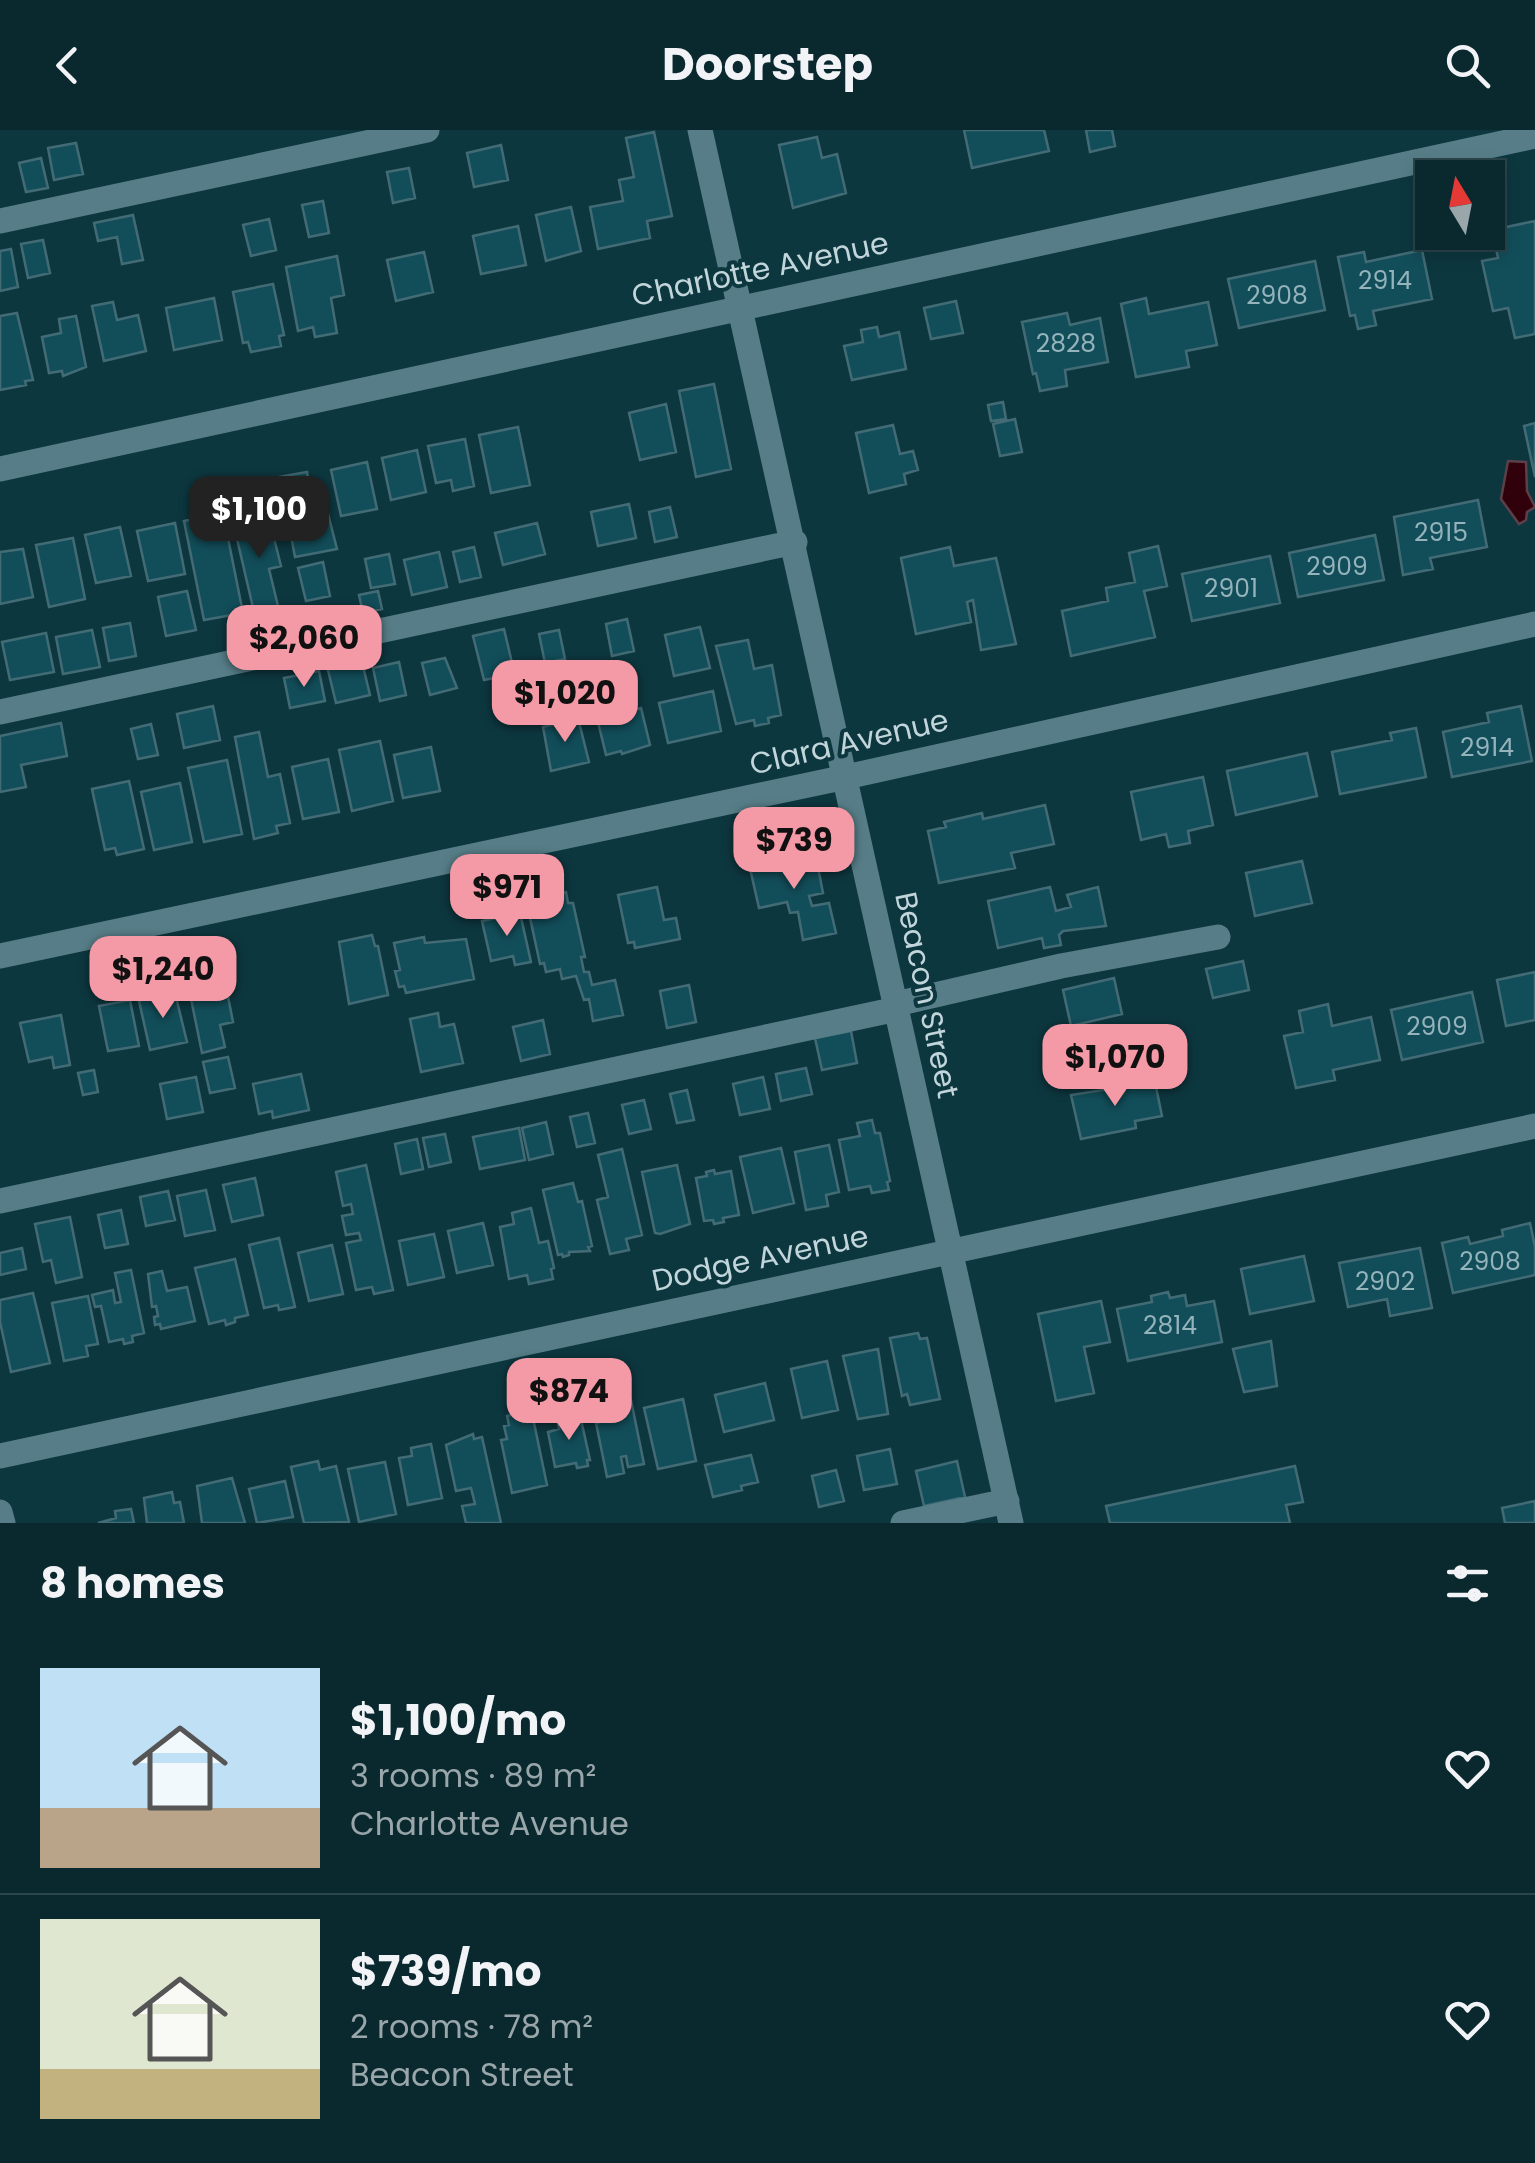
<!DOCTYPE html>
<meta charset="utf-8">
<style>
body{margin:0;font-family:Poppins,sans-serif;background:#18353b;color:#f1f3f6;height:100vh;display:flex;flex-direction:column;font-size:38px;white-space:nowrap}
*{box-sizing:border-box;margin:0}
p{font-size:32px;color:#99a6aa}
.icon{flex:none;width:55px;height:55px;fill:none;stroke:currentColor;stroke-width:2;stroke-linecap:round;stroke-linejoin:round}
.map{position:relative;height:1393px;overflow:hidden}
.panel{display:flex;flex-direction:column;background:#0a292f;flex:1}
.panel>*{flex:none}
.needle{width:65px;rotate:350deg}
.fabs{position:absolute;left:1415px;top:30px;display:grid;gap:20px}
.fabs a{display:grid;place-items:center;width:90px;height:90px;border-radius:0px;background:#0a292f;box-shadow:0 5px 15px #0003,0 0 0 2px #2a454b;font-size:50px}
.price{position:absolute;translate:-50% -85px;padding:0 22px;border-radius:20px;background:#f49aa6;color:#111;font-size:32px;line-height:65px;filter:drop-shadow(0 2px 5px #0008)}
.price::after{content:'';position:absolute;left:50%;top:60px;width:30px;height:22px;margin-left:-15px;background:inherit;clip-path:polygon(0 0,100% 0,50% 100%)}
.price.current{background:#222;color:#fff}
ul{padding:0;list-style:none}
li{display:flex;align-items:center;gap:30px;height:250px;padding:0 40px}
li+li{border-top:2px solid #2a454b}
li span{display:grid;place-items:center;flex:none;width:280px;height:200px;border-radius:0px;color:#555}
li>.icon{margin-inline-start:auto}
span .icon{width:120px;height:120px;fill:#fffc;stroke-width:1}
li b{font-size:42px}
h2{display:flex;justify-content:space-between;align-items:center;height:120px;padding:0 40px;font-size:42px}
header{display:flex;justify-content:space-between;align-items:center;height:130px;padding:0 40px;background:#0a292f;font-size:45px;font-weight:700}
.map>svg:first-child{display:block}
</style>
<header><svg class="icon" aria-label="back" viewBox="0 0 24 24"><path d="M15 5l-7 7 7 7"/></svg>Doorstep<svg class="icon" aria-label="search" viewBox="0 0 24 24"><circle cx="10" cy="10" r="6"/><path d="M15 15l6 6"/></svg></header>
<div class="map">
<svg width="1535" height="1393" viewBox="0 0 1535 1393">
<rect width="100%" height="100%" fill="#0d373f"/>
<path fill="#30000b" stroke="#5c4049" stroke-width="2.5" d="M1508,331l18,1 1,29 8,16 -8,5 -1,8 -7,4 -18,-25z"/>
<path fill="#124e5a" stroke="#436b75" stroke-width="2.5" d="M964,0h80l5,21 -77,17z
M1086,0h26l3,16 -25,6z
M654,2l18,84 -25,5 3,17 -52,11 -8,-42 33,-6 -4,-21 15,-3 -8,-39z
M817,7l5,21 15,-4 9,39 -53,15 -14,-63z
M76,13l7,31 -29,6 -6,-32z
M501,15l7,35 -34,7 -7,-34z
M41,28l7,30 -22,4 -7,-29z
M409,38l6,30 -22,5 -6,-31z
M323,71l6,32 -20,4 -7,-32z
M571,77l10,44 -35,10 -10,-46z
M133,85l10,45 -21,4 -5,-27 -19,4 -4,-18z
M269,89l7,31 -25,6 -8,-31z
M1535,91v113l-20,4 -7,-30 -15,3 -11,-50 16,-3 -6,-28z
M518,96l8,39 -45,9 -8,-38z
M43,110l7,33 -22,5 -7,-34z
M11,119l7,38 -18,4v-40z
M1422,120l10,49 -59,12 3,14 -18,4 -3,-14 -5,1 -12,-59 26,-5 2,10z
M424,122l9,40 -37,9 -9,-41z
M337,126l7,39 -13,3 6,35 -22,4 -2,-10 -15,4 -12,-64z
M1315,131l10,49 -86,18 -11,-49z
M273,154l11,51 -5,1 2,10 -30,6 -3,-10 -5,1 -10,-51z
M214,168l8,42 -48,10 -8,-42z
M1146,168l3,16 59,-12 9,43 -31,6 3,16 -53,10 -15,-73z
M956,171l7,32 -32,6 -7,-31z
M113,172l4,18 21,-5 8,36 -42,10 -12,-55z
M17,183l16,67 -8,1 1,4 -26,5v-74z
M1067,183l3,12 30,-7 8,44 -43,8 2,16 -27,5 -4,-18 -3,1 -11,-52z
M76,186l10,51 -23,9 -1,-5 -13,2 -7,-36 19,-4 -2,-14z
M877,197l2,10 20,-5 7,37 -54,11 -8,-34 19,-4 -2,-12z
M714,254l17,85 -35,8 -17,-86z
M1003,272l3,17 -15,2 -3,-16z
M666,274l10,48 -36,8 -11,-47z
M1015,289l7,33 -22,4 -7,-32z
M1535,293v54l-11,-51z
M893,295l7,29 13,-3 5,19 -14,4 2,10 -37,9 -13,-60z
M518,297l12,58 -39,8 -12,-58z
M465,309l9,47 -21,5 -2,-11 -15,3 -8,-37z
M417,320l9,42 -35,8 -9,-42z
M367,332l10,47 -36,7 -10,-46z
M307,342l4,22 9,-2 1,6h3l13,51 -42,8 -4,-21 3,-1 -15,-58z
M1478,370l9,47 -57,11 3,11 -30,6 -9,-58z
M629,374l7,34 -38,8 -7,-34z
M670,377l7,30 -22,5 -6,-30z
M223,383l20,100 -39,7 -20,-99z
M269,388l12,48 -12,3 9,37 -24,6 -20,-86z
M175,393l10,51 -37,7 -11,-50z
M537,393l8,31 -42,11 -8,-32z
M120,397l11,49 -35,7 -11,-48z
M1375,405l9,45 -86,17 -9,-44z
M73,408l12,61 -36,8 -13,-62z
M1158,416l9,40 -23,5 11,46 -84,19 -9,-45 46,-10 -2,-13 29,-6 -6,-29z
M474,417l7,30 -21,5 -7,-30z
M950,417l4,19 42,-8 20,86 -35,6 -8,-50 -6,2 4,20 -55,12 -15,-76z
M23,419l10,48 -33,7v-52z
M439,422l8,35 -35,8 -8,-35z
M389,424l6,30 -24,4 -6,-29z
M1270,426l10,47 -88,18 -10,-47z
M323,432l7,34 -24,5 -8,-33z
M187,461l9,39 -30,6 -8,-39z
M378,461l4,18 -19,4 -4,-18z
M627,489l7,32 -22,5 -6,-32z
M130,493l6,33 -27,5 -6,-33z
M700,497l10,41 -36,8 -9,-41z
M504,499l13,55 -15,4 -3,-11 -15,3 -11,-44z
M92,500l8,37 -37,7 -7,-37z
M559,500l6,29 -20,4 -6,-29z
M46,503l8,39 -44,8 -8,-38z
M748,510l6,29 18,-4 9,50 -13,3 1,5 -14,3 -1,-6 -18,4 -20,-78z
M361,528l9,37 -34,8 -9,-37z
M445,528l12,30 -27,7 -8,-32z
M399,532l7,33 -26,6 -7,-33z
M319,541l6,30 -35,7 -6,-30z
M713,561l8,40 -53,12 -9,-40z
M213,576l7,34 -36,8 -7,-34z
M1521,576l11,55 -80,16 -9,-45 46,-10 -2,-9z
M641,578l9,37 -28,9 -1,-3 -15,4 -9,-37z
M578,588l11,44 -38,9 -8,-44z
M61,593l6,33 -46,9 5,22 -26,5v-56z
M151,594l7,31 -20,4 -7,-30z
M1416,598l10,49 -86,17 -8,-42 60,-12 -2,-7z
M259,602l9,45 12,-3 10,49 -14,3 2,7 -24,6 -19,-102z
M380,611l13,60 -41,10 -13,-61z
M431,617l9,44 -37,7 -9,-43z
M1307,623l10,43 -81,19 -9,-44z
M328,629l11,53 -36,7 -11,-52z
M227,630l15,74 -38,8 -16,-74z
M1203,647l10,48 -25,6 2,12 -21,4 -3,-13 -25,6 -10,-48z
M129,651l15,68 -27,6 -2,-7 -10,2 -13,-61z
M180,653l12,59 -38,8 -13,-58z
M1045,675l9,39 -43,9 4,15 -76,15 -11,-52 18,-4 -2,-5 38,-9 1,6z
M799,723l2,12 16,-3 6,31 -14,3 3,10 17,-3 7,30 -33,7 -5,-28 -8,1 -3,-11 -28,6 -10,-44z
M1302,731l10,42 -57,13 -9,-43z
M657,757l7,33 12,-2 4,21 -45,9 -1,-6 -6,1 -10,-48z
M1050,757l6,24 15,-4 -4,-12 31,-8 8,39 -43,5 -4,4 2,10 -17,3 -2,-10 -44,10 -10,-47z
M566,762l2,11h5l12,54h-4l3,15h5l3,13 23,-5 8,35 -30,6 -4,-22 -5,1 -8,-24 -14,3 -2,-10 -14,3 -2,-9 -4,1 -11,-51 6,-1 -3,-13z
M520,783l11,49 -16,3 -2,-9 -22,5 -9,-40z
M372,805l3,11h3l10,49 -39,9 -10,-62z
M424,807l1,6 41,-4 8,40 -68,14 -2,-7 -5,1 -4,-16 5,-1 -6,-27z
M1243,831l6,29 -36,8 -7,-29z
M1535,842v48l-29,6 -9,-46z
M1114,848l8,36 -51,12 -8,-36z
M225,851l8,41 -13,3 5,22 -23,6 -13,-64z
M689,855l7,37 -29,6 -7,-37z
M171,861v3l4,-1 12,49 -37,8 -11,-49z
M1472,862l11,50 -81,18 -11,-50z
M130,870l9,46 -31,5 -9,-45z
M1328,874l4,22 39,-9 9,43 -47,10 2,10 -39,8 -12,-52 19,-4 -4,-21z
M438,883l2,14 14,-3 9,39 -42,9 -11,-53z
M61,885l9,50 -16,3 -2,-11 -23,5 -9,-39z
M543,890l7,34 -29,7 -8,-34z
M851,901l6,32 -35,7 -7,-32z
M228,927l7,31 -25,5 -7,-31z
M806,938l6,26 -31,7 -5,-27z
M94,940l4,22 -15,3 -5,-22z
M301,944l8,36 -36,8 -1,-7 -13,3 -6,-30z
M196,947l7,35 -36,7 -7,-35z
M763,947l7,32 -30,6 -7,-31z
M1155,952l7,34 -27,5 1,7 -55,11 -10,-44z
M687,960l7,30 -17,3 -7,-29z
M644,970l7,29 -22,5 -7,-29z
M588,983l7,30 -18,4 -7,-30z
M872,990l3,13h5l10,48 -3,1 2,8 -17,3 -2,-7 -21,4 -10,-50 21,-4 -3,-13z
M546,992l7,32 -24,6 -7,-32z
M519,998l6,32 -45,9 -7,-32z
M445,1004l6,28 -22,5 -6,-29z
M417,1009l6,30 -22,5 -6,-30z
M829,1015l10,47 -13,3 2,11 -22,4 -11,-58z
M781,1018l13,55 -41,10 -13,-56z
M622,1019l20,86 -16,4 3,11 -19,4 -13,-54 11,-3 -10,-42z
M366,1035l27,125 -19,4 -2,-7 -16,3 -10,-47 15,-3 -2,-7 -13,2 -4,-19 11,-2 -2,-10 -8,2 -7,-34z
M677,1035l13,59 -30,10 -5,-1 -13,-61z
M714,1040l1,4 16,-3 8,44 -16,3 1,4 -10,2 -1,-4 -9,1 -8,-43 11,-2 -1,-4z
M255,1048l8,37 -31,7 -9,-37z
M573,1053l5,19 4,-1 10,45 -4,1 2,4 -21,1v3l-6,2 -1,-3 -4,1 -15,-65z
M206,1060l9,40 -30,6 -8,-40z
M168,1061l7,29 -29,6 -6,-29z
M531,1078l8,35 9,-2 6,27 -3,1 2,10 -24,5 -2,-9 -18,4 -9,-52 14,-3 -2,-11z
M121,1080l7,34 -23,4 -7,-33z
M70,1087l12,60 -26,6 -5,-23 -8,2 -8,-38z
M483,1093l10,42 -36,8 -9,-42z
M1530,1093l5,24v28l-82,18 -11,-50 26,-6 2,7 33,-8 -1,-6z
M434,1104l10,43 -36,8 -9,-44z
M279,1108l16,69 -16,3 -1,-5 -14,3 -15,-63z
M332,1115l11,49 -34,7 -11,-48z
M22,1118l4,21 -26,6v-22z
M1420,1118l12,60 -42,8 -3,-17 -39,8 -9,-44z
M1304,1126l10,45 -64,13 -9,-45z
M235,1129l13,56 -13,3v4l-9,3 -1,-5 -16,4 -14,-56z
M131,1140l13,63 -12,3 1,6 -9,2 -1,-5 -14,3 -8,-36 -6,1 -3,-12 21,-5 2,13 6,-1 -6,-29z
M162,1141l5,20 20,-4 8,34 -34,8 -1,-5 -5,1 -1,-8 4,-1 -2,-10 -4,1 -4,-33z
M1168,1162l2,6 15,-3 2,11 27,-5 8,41 -94,19 -11,-52 35,-7 -1,-6z
M33,1163l17,70 -39,9 -11,-50v-22z
M88,1166l10,48 -12,2 2,10 -24,5 -12,-58z
M1101,1171l9,41 -26,5 10,46 -38,8 -18,-87z
M918,1203l2,6 7,-1 13,61 -30,6 -3,-11 -5,2 -12,-58z
M1271,1211l6,45 -33,6 -11,-43z
M878,1219l10,65 -30,5 -15,-63z
M827,1231l11,49 -36,8 -11,-49z
M765,1253l9,37 -50,12 -9,-37z
M683,1269l13,62 -38,8 -14,-61z
M631,1270l13,64 -16,3 -2,-11 -5,1 3,16 -17,4 -11,-54 14,-3 -3,-15z
M529,1281l1,8 3,-1 14,67 -35,8 -11,-53 6,-1 -3,-13 5,-1 -2,-9z
M580,1285l10,45h-3l1,6 -11,2 -1,-5 -21,4 -7,-35 11,-3 -2,-9z
M473,1304l1,5 8,-2 19,86h-35l-4,-17 13,-2 -4,-16 -15,3 -10,-46z
M431,1314l11,54 -34,7 -9,-47 13,-2 -1,-8z
M890,1319l7,35 -33,6 -7,-34z
M751,1325l7,27 -17,4 1,4 -29,7 -8,-32z
M318,1331l2,9 16,-4 13,56 -45,1 -13,-56z
M957,1331l8,36 -41,9 -8,-35z
M385,1332l11,52 -37,8 -11,-53z
M1295,1336l8,36 -17,3 4,18h-180l-4,-17z
M836,1340l8,31 -25,6 -7,-31z
M232,1348l13,45h-43l-5,-37z
M285,1351l8,36 -36,6 -8,-34z
M172,1362l2,11 6,-1 4,21h-37l-3,-25z
M1535,1371v22h-30l-3,-15z
M131,1379l3,14h-36l18,-5 -1,-7z"/>
<g fill="none" stroke-linecap="round" stroke-linejoin="round">
<path stroke="#577e88" stroke-width="25" d="M700,0l311,1393
M0,91l427,-91
M0,339l1535,-333
M0,582l795,-170
M0,826l846,-179 689,-153
M896,874l165,-38 157,-29
M0,1071l897,-192
M0,1326l1535,-330
M0,1382l3,11
M903,1393l104,-22"/>
</g>
<g text-anchor="middle" dominant-baseline="central" stroke-width="8" stroke-linejoin="round" paint-order="stroke">
<g font-size="25" fill="#95b3bb">
<text x="1385" y="150">2914</text>
<text x="1277" y="165">2908</text>
<text x="1066" y="213">2828</text>
<text x="1441" y="402">2915</text>
<text x="1337" y="436">2909</text>
<text x="1231" y="458">2901</text>
<text x="1487" y="617">2914</text>
<text x="1437" y="896">2909</text>
<text x="1490" y="1131">2908</text>
<text x="1385" y="1151">2902</text>
<text x="1170" y="1195">2814</text>
</g>
<g font-size="30" fill="#c1d5db" stroke="#0d373f">
<text transform="translate(760 139) rotate(-12)">Charlotte Avenue</text>
<text transform="translate(849 612) rotate(-13)">Clara Avenue</text>
<text transform="translate(927 865) rotate(78)">Beacon Street</text>
<text transform="translate(760 1128) rotate(-12)">Dodge Avenue</text>
</g>
</g>
</svg>
<div class="fabs">
<a><svg class="needle" viewBox="-14 -14 28 28"><path d="M0-13l5 13h-10z" fill="#e53935"/><path d="M0 13l5-13h-10z" fill="#99a6aa"/></svg></a>
</div>
<b class="price current" style="left:259px;top:431px">$1,100</b>
<b class="price" style="left:304px;top:560px">$2,060</b>
<b class="price" style="left:565px;top:615px">$1,020</b>
<b class="price" style="left:794px;top:762px">$739</b>
<b class="price" style="left:507px;top:809px">$971</b>
<b class="price" style="left:163px;top:891px">$1,240</b>
<b class="price" style="left:1115px;top:979px">$1,070</b>
<b class="price" style="left:569px;top:1313px">$874</b>
</div>
<section class="panel">
<h2>8 homes<svg class="icon" aria-label="filters" viewBox="0 0 24 24"><path d="M4 7h16M4 17h16"/><circle cx="9" cy="7" r="2"/><circle cx="15" cy="17" r="2"/></svg></h2>
<ul>
<li><span style="background:linear-gradient(#bfe0f5 70%,#b9a48a 0)"><svg class="icon" aria-label="home" viewBox="0 0 24 24"><path d="M3 11l9-7 9 7M6 9v11h12V9"/></svg></span><div><b>$1,100/mo</b><p>3 rooms · 89 m²</p><p>Charlotte Avenue</p></div><svg class="icon" aria-label="heart" viewBox="0 0 24 24"><path d="M12 20l-8-8c-3-5 5-10 8-4 3-6 11-1 8 4z"/></svg></li>
<li><span style="background:linear-gradient(#dfe7d0 75%,#c2b280 0)"><svg class="icon" aria-label="home" viewBox="0 0 24 24"><path d="M3 11l9-7 9 7M6 9v11h12V9"/></svg></span><div><b>$739/mo</b><p>2 rooms · 78 m²</p><p>Beacon Street</p></div><svg class="icon" aria-label="heart" viewBox="0 0 24 24"><path d="M12 20l-8-8c-3-5 5-10 8-4 3-6 11-1 8 4z"/></svg></li>
</ul>
</section>
